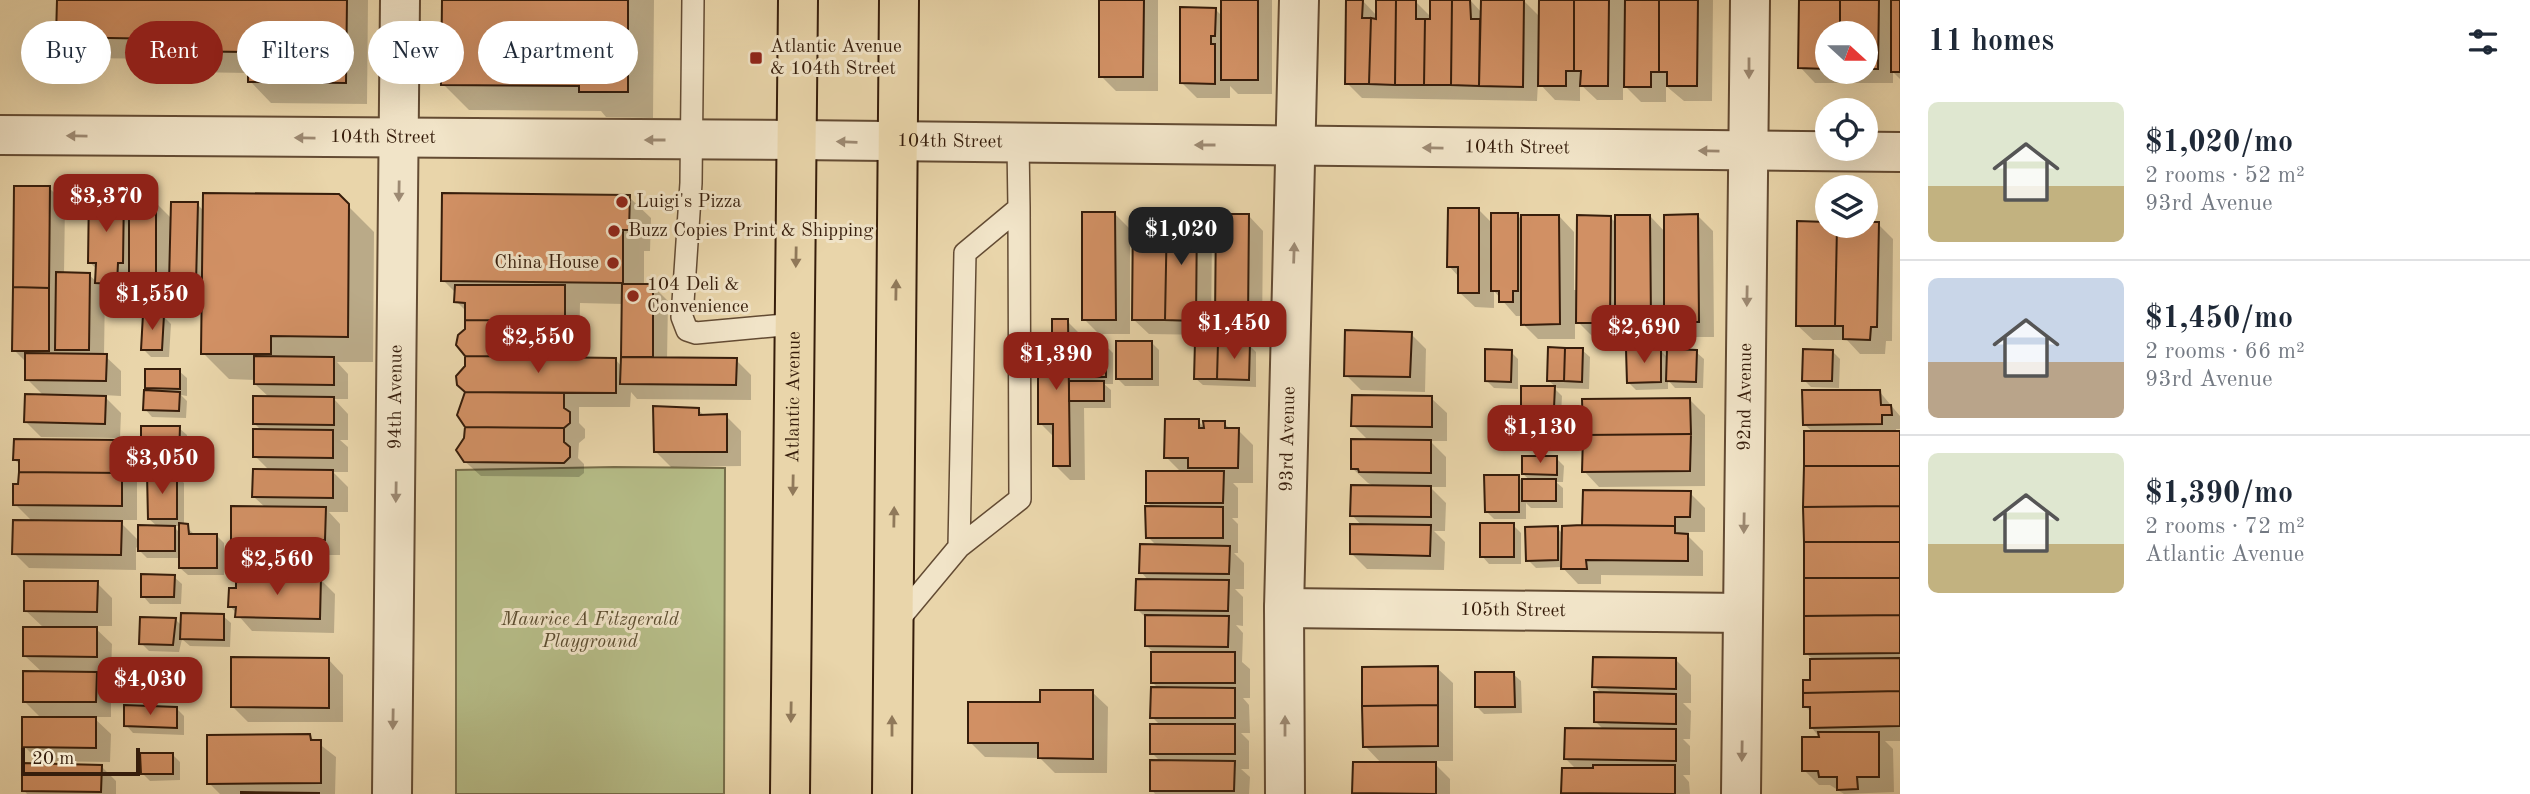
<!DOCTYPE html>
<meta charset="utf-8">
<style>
body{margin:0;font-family:"Old Standard TT",serif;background:#f6f6f7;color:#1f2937;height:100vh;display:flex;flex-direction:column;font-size:26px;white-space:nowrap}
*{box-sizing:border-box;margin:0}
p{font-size:23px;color:#747a83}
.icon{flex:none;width:38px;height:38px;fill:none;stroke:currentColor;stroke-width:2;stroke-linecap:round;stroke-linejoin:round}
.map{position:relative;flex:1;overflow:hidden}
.panel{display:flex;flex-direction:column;background:#fff;width:630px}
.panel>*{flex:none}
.top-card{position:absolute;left:21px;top:21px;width:665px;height:63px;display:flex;gap:14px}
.needle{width:46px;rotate:111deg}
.controls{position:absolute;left:1815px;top:21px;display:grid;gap:14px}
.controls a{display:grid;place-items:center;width:63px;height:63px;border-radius:50%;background:#fff;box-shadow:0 7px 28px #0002;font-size:35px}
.scale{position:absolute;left:21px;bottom:18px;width:119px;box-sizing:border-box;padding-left:7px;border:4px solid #361d0b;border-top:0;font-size:19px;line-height:24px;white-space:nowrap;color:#361d0b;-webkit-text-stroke:5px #f1e4c8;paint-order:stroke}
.price{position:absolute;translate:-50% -60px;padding:0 16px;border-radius:14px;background:#8f2418;color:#fff;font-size:23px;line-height:46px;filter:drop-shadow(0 2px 4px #0008)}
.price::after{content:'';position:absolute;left:50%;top:42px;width:21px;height:16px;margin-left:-10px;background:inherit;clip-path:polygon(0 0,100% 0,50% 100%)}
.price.active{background:#222;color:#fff}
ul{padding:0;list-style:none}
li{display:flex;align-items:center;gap:21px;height:175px;padding:0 28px}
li+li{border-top:2px solid #e0e1e3}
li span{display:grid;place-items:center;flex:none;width:196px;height:140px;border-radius:10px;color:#555}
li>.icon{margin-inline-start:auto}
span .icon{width:84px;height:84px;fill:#fffc;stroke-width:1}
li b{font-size:30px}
h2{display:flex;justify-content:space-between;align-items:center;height:84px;padding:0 28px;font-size:30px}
.pill{padding:0 24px;border-radius:32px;background:#fff;box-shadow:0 7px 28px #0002;font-size:24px;line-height:63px}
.pill.active{background:#8f2418;color:#fff}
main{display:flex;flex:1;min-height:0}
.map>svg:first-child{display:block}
</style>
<main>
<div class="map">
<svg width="1900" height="794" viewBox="0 0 1900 794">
<rect width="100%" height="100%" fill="#e9d5aa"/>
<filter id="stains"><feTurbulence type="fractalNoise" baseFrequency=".00286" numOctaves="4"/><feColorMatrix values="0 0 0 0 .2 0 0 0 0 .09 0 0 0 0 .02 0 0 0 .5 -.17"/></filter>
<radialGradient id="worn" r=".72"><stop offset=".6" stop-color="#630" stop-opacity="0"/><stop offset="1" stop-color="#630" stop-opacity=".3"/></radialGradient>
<path fill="#b6bd88" stroke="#766d4a" stroke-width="2" d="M614,467l111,1 -1,326h-268v-324z"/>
<path fill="#0003" fill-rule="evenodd" d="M59,0h309l-1,104 -96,-1 -21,-22v-8l-63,-1 -13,-13 -94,-1 -22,-21z
M444,0h210l-1,118 -47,-1 -5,-6 -132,-1 -26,-26z
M1100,0h58v91h-42l-15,-15z
M1223,0h49v94h-34l-8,-8v12h-33l-16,-16 34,-73 8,8z
M1348,0h14l15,16 39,-14 15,15 1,-17h38l12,13 42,-12 17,17v-18h172l-1,101h-28l-18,-15v16h-25l-18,-18v16h-26l-17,-16v17l-25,-1 -17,-18 -1,19 -175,-3 -15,-15z
M1801,0h99v79l-7,-7v11h-78l-15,-16zM1827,33h39v39h-39z
M49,188l16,15 -1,71 25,1 8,7 1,-12 -9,-8 34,-68 10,9h23l16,16 25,-15 7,7 134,-15 36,36 -1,130h-36l11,12v25h-14l14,15v26h-8l8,7v25h-15l15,15v25h-19l11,12v31h-92l-15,-16 33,-31 -12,-11 16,-26 -15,-15 7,-25 -7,-7 15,-26 -15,-14v-4l-26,-1 -26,-26v-55h-17l-15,-15v15h-14l-1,14h-10l-14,-14h-20l-7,-8 -1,65 17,16v25l-18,-1 18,18 -1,25 -79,-1 -15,-15 18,-26 -17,-17v-16l-13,-13z
M629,197l22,21 -1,33h-6v35h9l15,15 -1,58 69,1 15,15v25l-114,-1 -6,-7 -1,15h-51v16l6,6v9l-6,5 -1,15 6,6v9l-5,4 -98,-1 -21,-19 -2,-9 8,-10 1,-46 -8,-8 8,-18v-54l-11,-11v-8l-13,-13zM580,303l43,1 -1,63 -6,-7 -30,-1 -7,-8z
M1479,210l14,14 24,-9 6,6 36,-5 15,16v58h4l32,-73 7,7 33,-8 15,16 33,-16 15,15 1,106h-33l-16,-16v15h-33l-7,-8v9h-32l-18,-18v20h-37l-15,-15v-8h-7l-22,-25v17l-19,-1 -16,-15v-15l-10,-11z
M1115,214l15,15v105h-31l-15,-15z
M1197,215l15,15 -1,105 -62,-1 -16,-15z
M1248,215l15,16 -1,104h-30l-15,-15z
M1827,223l51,1 15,15 -1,102h-6l-1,13h-25l-13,-14h-34l-16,-15z
M163,316l8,8 -2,33h-18l-8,-8z
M1067,321l15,15 1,9h22l8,8v31h-9l7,6v18h-27l1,72h-15l-15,-15v-27l-15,-15 14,-66z
M1411,334l15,15 -1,43 -64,-2 -15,-15z
M1151,342l8,8v36h-34l-7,-7z
M1249,345l7,7v35l-53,-2 -8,-7z
M1582,350l8,7 -1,32 -35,-1 8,8 -1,18h-31l-8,-8 1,-18h34l-8,-7z
M1660,350l8,8 28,-6 8,7 -1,29h-28l-7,-8v9l-32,1 -8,-8z
M1832,351l8,8 -1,29 -28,-1 -7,-7z
M1511,352l7,7v30l-24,-1 -7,-7z
M179,371l8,7v18l-6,-1 6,6 -1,17 -34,-1 -7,-8 7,-17 -5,-5z
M1879,391l21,25v13h-4v4h4v308h-15l8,8 1,43 -50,2 -14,-9h-11l-15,-15 17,-31 -10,-12v-15l-6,-6 9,-45 -8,-8 8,-220 -10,-9z
M1431,398l16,15v28h-17l16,16v30h-16l16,16 -1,28h-11l11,11 -1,28 -77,-1 -16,-16 11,-27 -10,-11 24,-28 -8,-4 -16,-15 17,-27 -16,-16z
M1690,400l15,15v71l-106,1 -15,-16z
M698,410l7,6h21l15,15v35l-70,1 -16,-16z
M1198,421l7,7 19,-5 7,7h7l15,15v38h-20l5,5v30h-6l6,6v29h-4l10,10v26h-9l8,8v29l-7,-1 7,8 -1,29 8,7v29h-7l6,7 1,28h-9l8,8v28h-8l9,8 -1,17h-94l-3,-4 9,-28 -9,-9 8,-28 -8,-8 7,-28 -7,-7v-31l-6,-6 1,-26 -10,-10 12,-28 -8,-9 16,-26 -9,-9 5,-29 -5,-5 33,-31 -15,-15z
M179,428l8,7 -1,30h-36l-7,-8z
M122,442l15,15v63h-19l21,21 19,-14 -9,-8 27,-44 8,8v42l11,10h21l8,8v32h-36l-8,-7 1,-10h-34l-11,-11v23l-107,-2 -15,-15 19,-31 -18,-18 5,-19v-20l-5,-5zM173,526h8v8z
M1556,458l8,8 -1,16h-7l7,6v20h-32l-5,-5v16h-32l-8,-8 32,-34 4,4h9l-8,-7z
M1690,493l15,15v24h-16v5l14,14v25l-102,-1v9h-23l-16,-17 -26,1 -8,-8 29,-32 6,6z
M1513,525l8,8v31h-32l-7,-8z
M174,577l8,7 -1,20h-31l-7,-8z
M320,579l15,15 -1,39 -82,-2 -22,-25z
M97,583l15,15v28h-19l19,18 -1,28h-18l18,17v28h-18l18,17 -1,28 -71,-1 -15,-15 18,-27 -18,-18 19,-28 -18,-17 19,-28 -19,-18z
M223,616l8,7 -1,24 -40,-1 -8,-7 -3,13 -30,-1 -8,-8 34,-24 8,8z
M328,659l15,16v47h-95l-15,-15z
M1676,660l15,15v28h-8l8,8 -1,28h-7l7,7v29h-7l6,7 1,12h-125l-2,-2 13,-23 -10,-10 38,-29 -9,-9 7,-27 -8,-8z
M1437,668l16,15v78h-21l18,18v15h-95l27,-30 -17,-18z
M1513,674l8,7 1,32 -38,1 -8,-8z
M1092,692l16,15 -1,66h-52l-15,-15 -55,-1 -15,-15z
M176,708l8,8v19l-51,-2 -7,-8z
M309,736l27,21 -1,37h-115l-11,-11z
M173,755l7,7v18l-30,1 -8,-8z
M101,766l15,15v13h-89l-3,-4z"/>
<path fill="#d19064" stroke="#361d0b" stroke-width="2" d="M57,0h290l-1,83 -98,-1v-30l-84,-1v-12l-108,-2z
M442,0h186v92h-49v-6l-138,-1z
M1099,0h45l-1,77h-44z
M1221,0h37v80h-37z
M1346,0h17l-1,18h9l-2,66h-24z
M1376,0h20l-1,85 -26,-1 2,-66 5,1z
M1396,0h20v19h9l-1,66h-29z
M1430,0h22l-1,85h-27l1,-66h5z
M1452,0h18l1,19h9l-1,67 -28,-1z
M1481,0h43l-1,87 -44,-1z
M1539,0h35v71h-8v15h-28z
M1574,0h35l-1,86h-28l1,-15h-7z
M1625,0h34v72h-8v15h-27z
M1659,0h39l-1,86h-30v-14h-8z
M1799,0h41v33h-13v36l-29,-1z
M1840,0h39l-1,69h-12v-36h-26z
M1891,0h9v72h-9z
M1180,7l36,1 -1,28h-4v8h4v40l-35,-1z
M14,186h36l-1,102 -36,-1z
M89,191l35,1 -1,71h-5l-1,21 -22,-1 1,-20h-8z
M203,193l136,1 10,10 -1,133 -77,-1v18h-70z
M442,193l188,2 -1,35h-6v53l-182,-2z
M129,201h27v83h-14v13h-13z
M171,202h27l-2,82 -27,-1z
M1448,208h31v85h-21v-26h-11z
M1082,212h33l1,108h-34z
M1133,212l34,1 -2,107h-33z
M1167,213h30l-1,108 -31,-1z
M1491,213h27v78h-5v11h-14v-11h-8z
M1216,214h33l-1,106h-33z
M1698,214l1,108h-35v-107z
M1521,215h38l1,109 -39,1z
M1577,215l34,1 -1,107h-34z
M1615,215h35l1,107h-36z
M1797,221l30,1v4h10l-2,100h-39z
M1866,222h13l-2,105h-6l-1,13 -27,-1v-13h-8l2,-100h29z
M56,272l34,1 -1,77h-34z
M622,284h31v73h-32z
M455,285h110v36l-100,-1v-17l-11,-1z
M13,287l36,1v63h-37z
M143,314l21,1 -2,35h-21z
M1052,319h16l2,147h-17v-42h-15v-69h14z
M465,320l100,1v13l6,6 1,10 -7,7 -100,-1 -9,-11 2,-10 7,-6z
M1345,330l67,2 -2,45 -66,-1z
M1116,341h36v38h-36z
M1195,341l23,1 -1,37h-23z
M1218,342l32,1 -1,37 -32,-1z
M1072,344h34v33h-34z
M1548,347l17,1 -1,33h-17z
M1565,348h18l-1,34 -18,-1z
M1661,348v34l-34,1 -1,-34z
M1485,349l27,1 -1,32 -26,-1z
M1667,349l30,1 -1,32 -30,-1z
M1803,349l30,1 -1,31h-30z
M25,353l82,1 -1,27 -81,-1z
M254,356l80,1v28l-80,-1z
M465,356l151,2v35l-151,-1 -8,-7 -1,-9 9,-10z
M621,357l116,1 -1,27 -116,-1z
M145,369h35v20l-35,-1z
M1069,381h35v20h-35z
M1521,386h34l-1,22 -33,-1z
M144,390l36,2 -1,19 -36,-1z
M1802,390h78l1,15h10l1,10h-10v9l-79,1z
M465,392l99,1v15l6,4v11l-6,5 -99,-1 -8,-12z
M25,394l81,2 -1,28 -81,-2z
M1352,395l80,1v31l-81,-1z
M253,396l81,1v28l-81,-1z
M1690,398l1,36 -108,1 -1,-36z
M653,406l46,2v7l28,-1v38h-73z
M1165,419h34v9h5l-1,-7h22v7h14l-1,40h-50v-10h-24z
M141,426h39l-1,32h-38z
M465,427l99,1v14l6,5v10l-6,6 -100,-1 -8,-12 8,-12z
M253,429l80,1v28l-80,-1z
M1804,431h96v35h-96z
M1691,434l-1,37 -108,1 1,-37z
M14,439l109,1 -1,33 -103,-1v-12h-6z
M1351,439l80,1v33l-72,-1 -1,-3h-7z
M1522,456h35v19l-35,-1z
M1804,466h96v40l-97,1z
M253,469l80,1v28l-81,-1z
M1146,471h78l-1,32h-77z
M19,472l103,1v33l-109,-1v-21h5z
M147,473h30v46h-29z
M1484,475h35v37h-34z
M1522,479h34v22h-34z
M1351,485l80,1v31l-81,-1z
M1583,490l108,1 -1,26h-15v9l-93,-1z
M231,506l95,1 -1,33h-94z
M1145,506l78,1v31h-77z
M1900,506v36h-96l-1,-35z
M13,520l109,1 -1,34 -109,-1z
M179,523l9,1 1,10h28v34h-38z
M1480,523h34v34h-34z
M1350,524l81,1 -1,31 -80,-2z
M138,525l37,1v25h-37z
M1582,525l93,1v7l13,1v27l-102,-1 1,9h-26l1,-43z
M1558,526v34l-32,1 -1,-34z
M1804,542h96v36h-96z
M1140,544l90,2 -1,28 -90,-1z
M141,574l34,1 -1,22h-33z
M245,576l76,1 -1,42 -85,-2 1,-10h-8l1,-19h7v-6h8z
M1804,578h96v37l-96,1z
M1136,579l93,1 -1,31 -93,-1z
M24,581h74l-1,31 -73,-1z
M181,613l43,1v26l-44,-1z
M1145,615l84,1 -1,31 -83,-1z
M1900,615v38l-96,1v-38z
M140,617l36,1 -3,27 -34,-1z
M23,627h74v30l-74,-1z
M1151,652h84v31h-84z
M231,657l98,1v50l-98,-1z
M1593,657l83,1v31l-84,-2z
M1900,658v33l-97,2v-13h7v-21z
M1438,666v39l-76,1v-39z
M23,671l74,1 -1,30h-73z
M1475,672h39l1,35h-40z
M1151,687l84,1v30h-85z
M1040,690h53v69l-55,-1v-15h-70v-41h72z
M1900,691v35l-90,2v-21h-7v-14z
M1594,692l82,2v30l-82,-2z
M124,705l53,2v21l-53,-2z
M1438,705v41l-75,1 -1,-41z
M22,717h74v31l-74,-1z
M1150,724h85v30h-85z
M1565,728l111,1v32l-112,-2z
M1818,732h61v45h-22l1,12 -21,1v-13h-18l-1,-6h-16v-34h17z
M310,734l1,6h10v43l-114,1v-49z
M140,753h33v21h-32z
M1150,760l85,1 -1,30h-84z
M1353,762h83v32l-84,-1z
M22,763l80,2 -1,27 -79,-1z
M1593,765h82v29l-114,-1 1,-25h31z
M241,792l78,1v1h-78z"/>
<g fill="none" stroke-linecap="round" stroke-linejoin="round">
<defs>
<path id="service" d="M693,0l-2,183 -9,134 5,13 9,3 99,-9
M959,547l61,-48 -1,-291
M894,625l65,-78 6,-294 54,-45 -1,-64"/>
<g id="minor">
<path id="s1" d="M0,135l797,5 1103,12"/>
<path id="s2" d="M1284,608l459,5"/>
<path id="s3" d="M392,794l8,-794"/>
<path id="s4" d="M1285,794l-1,-186 15,-608"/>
<path id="s5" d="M1741,794l9,-794"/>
</g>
<g id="primary">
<path id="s6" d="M790,794l8,-794"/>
<path d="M892,794l7,-794"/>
</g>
</defs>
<use href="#service" stroke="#634b33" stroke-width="24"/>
<use href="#minor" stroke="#634b33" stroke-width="42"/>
<use href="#primary" stroke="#361d0b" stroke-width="42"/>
<use href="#service" stroke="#f1e4c8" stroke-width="21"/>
<use href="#minor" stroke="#f1e4c8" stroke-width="38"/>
<use href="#primary" stroke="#e9d5aa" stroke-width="38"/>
</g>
<defs><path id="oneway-solid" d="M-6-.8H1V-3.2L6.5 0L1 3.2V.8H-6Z" transform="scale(1.75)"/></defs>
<g fill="#9d8a73">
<use href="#oneway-solid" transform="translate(1749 68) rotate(90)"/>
<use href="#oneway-solid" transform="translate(77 136) rotate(-179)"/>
<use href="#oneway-solid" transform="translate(305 138) rotate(-179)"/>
<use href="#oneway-solid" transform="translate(655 140) rotate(-180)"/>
<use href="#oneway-solid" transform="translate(847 142) rotate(-178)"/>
<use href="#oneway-solid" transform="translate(1205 145) rotate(-180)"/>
<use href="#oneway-solid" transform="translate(1433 148) rotate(-179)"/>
<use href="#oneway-solid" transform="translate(1709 151) rotate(-179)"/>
<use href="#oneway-solid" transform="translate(399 191) rotate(91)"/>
<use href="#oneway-solid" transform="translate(1294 253) rotate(-88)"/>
<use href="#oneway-solid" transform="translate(1747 296) rotate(91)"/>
<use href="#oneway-solid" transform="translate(396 492) rotate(91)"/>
<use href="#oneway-solid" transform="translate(1744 523) rotate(91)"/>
<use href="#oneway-solid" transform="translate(393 719) rotate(91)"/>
<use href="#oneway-solid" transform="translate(1285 726) rotate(-90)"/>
<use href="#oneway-solid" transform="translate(1742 751) rotate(91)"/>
</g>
<g fill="#90795a">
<use href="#oneway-solid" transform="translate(796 257) rotate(91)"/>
<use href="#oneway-solid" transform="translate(896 290) rotate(-89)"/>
<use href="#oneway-solid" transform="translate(793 485) rotate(91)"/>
<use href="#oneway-solid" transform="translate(894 517) rotate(-89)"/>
<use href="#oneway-solid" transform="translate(791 712) rotate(91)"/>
<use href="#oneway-solid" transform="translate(892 726) rotate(-90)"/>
</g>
<g fill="#8f2418" stroke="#f1e4c8" stroke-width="2.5">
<rect x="749" y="51" width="14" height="14" rx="3.5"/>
<circle cx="622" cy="202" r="7"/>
<circle cx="614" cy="231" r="7"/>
<circle cx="613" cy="263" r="7"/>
<circle cx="633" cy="296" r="7"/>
</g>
<g text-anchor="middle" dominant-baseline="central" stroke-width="6" stroke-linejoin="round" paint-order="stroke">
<g font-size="19" fill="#361d0b" stroke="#f1e4c8" text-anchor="start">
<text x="770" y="47">Atlantic Avenue<tspan x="770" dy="22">&amp; 104th Street</tspan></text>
<text x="636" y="202">Luigi's Pizza</text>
<text x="628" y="231">Buzz Copies Print &amp; Shipping</text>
<text x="599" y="263" text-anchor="end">China House</text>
<text x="647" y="285">104 Deli &amp;<tspan x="647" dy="22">Convenience</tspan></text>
</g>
<g font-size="19" fill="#361d0b" stroke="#f1e4c8">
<text stroke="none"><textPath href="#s1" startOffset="383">104th Street</textPath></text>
<text stroke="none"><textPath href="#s1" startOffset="950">104th Street</textPath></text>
<text stroke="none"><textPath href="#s1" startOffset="1517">104th Street</textPath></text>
<text stroke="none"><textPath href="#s3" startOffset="397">94th Avenue</textPath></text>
<text stroke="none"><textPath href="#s6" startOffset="397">Atlantic Avenue</textPath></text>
<text stroke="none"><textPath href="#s5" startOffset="397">92nd Avenue</textPath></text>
<text stroke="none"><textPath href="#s4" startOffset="355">93rd Avenue</textPath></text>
<text stroke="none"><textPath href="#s2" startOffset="229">105th Street</textPath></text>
</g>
<g font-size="19" font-style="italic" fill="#5c4d30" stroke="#f1e4c8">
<text x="590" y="620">Maurice A Fitzgerald<tspan x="590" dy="22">Playground</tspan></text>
</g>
</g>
<rect width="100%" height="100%" filter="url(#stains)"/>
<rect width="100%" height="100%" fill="url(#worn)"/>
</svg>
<div class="controls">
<a><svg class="needle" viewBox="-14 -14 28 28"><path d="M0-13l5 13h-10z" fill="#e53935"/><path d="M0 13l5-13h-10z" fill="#747a83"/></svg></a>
<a><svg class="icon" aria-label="locate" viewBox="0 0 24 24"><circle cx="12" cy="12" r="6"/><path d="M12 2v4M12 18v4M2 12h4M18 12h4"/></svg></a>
<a><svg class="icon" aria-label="layers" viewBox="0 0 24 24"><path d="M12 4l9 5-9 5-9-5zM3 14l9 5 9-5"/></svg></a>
</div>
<div class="scale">20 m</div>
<b class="price" style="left:106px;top:234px">$3,370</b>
<b class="price active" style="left:1181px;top:267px">$1,020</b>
<b class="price" style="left:152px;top:332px">$1,550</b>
<b class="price" style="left:1234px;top:361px">$1,450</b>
<b class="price" style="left:1644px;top:365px">$2,690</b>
<b class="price" style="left:538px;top:375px">$2,550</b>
<b class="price" style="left:1056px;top:392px">$1,390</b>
<b class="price" style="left:1540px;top:465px">$1,130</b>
<b class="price" style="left:162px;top:496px">$3,050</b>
<b class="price" style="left:277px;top:597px">$2,560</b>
<b class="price" style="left:150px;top:717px">$4,030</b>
<div class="top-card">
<a class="pill">Buy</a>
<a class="pill active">Rent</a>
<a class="pill">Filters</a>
<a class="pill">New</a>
<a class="pill">Apartment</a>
</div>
</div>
<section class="panel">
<h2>11 homes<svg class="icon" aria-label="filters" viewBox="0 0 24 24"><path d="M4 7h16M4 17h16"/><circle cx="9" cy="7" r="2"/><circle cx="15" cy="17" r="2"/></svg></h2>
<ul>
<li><span style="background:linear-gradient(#dfe7d0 60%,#c2b280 0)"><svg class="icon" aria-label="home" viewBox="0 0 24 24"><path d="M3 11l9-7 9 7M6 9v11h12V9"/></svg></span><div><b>$1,020/mo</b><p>2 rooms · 52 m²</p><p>93rd Avenue</p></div></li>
<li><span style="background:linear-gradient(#c9d6e8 60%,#b9a48a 0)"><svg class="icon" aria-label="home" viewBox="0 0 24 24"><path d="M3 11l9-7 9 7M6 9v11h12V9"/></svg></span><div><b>$1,450/mo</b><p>2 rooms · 66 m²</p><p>93rd Avenue</p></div></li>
<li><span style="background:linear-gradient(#dfe7d0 65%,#c2b280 0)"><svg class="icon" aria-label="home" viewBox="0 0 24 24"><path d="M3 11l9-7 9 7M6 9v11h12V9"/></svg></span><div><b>$1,390/mo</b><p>2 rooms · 72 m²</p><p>Atlantic Avenue</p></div></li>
</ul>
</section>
</main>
